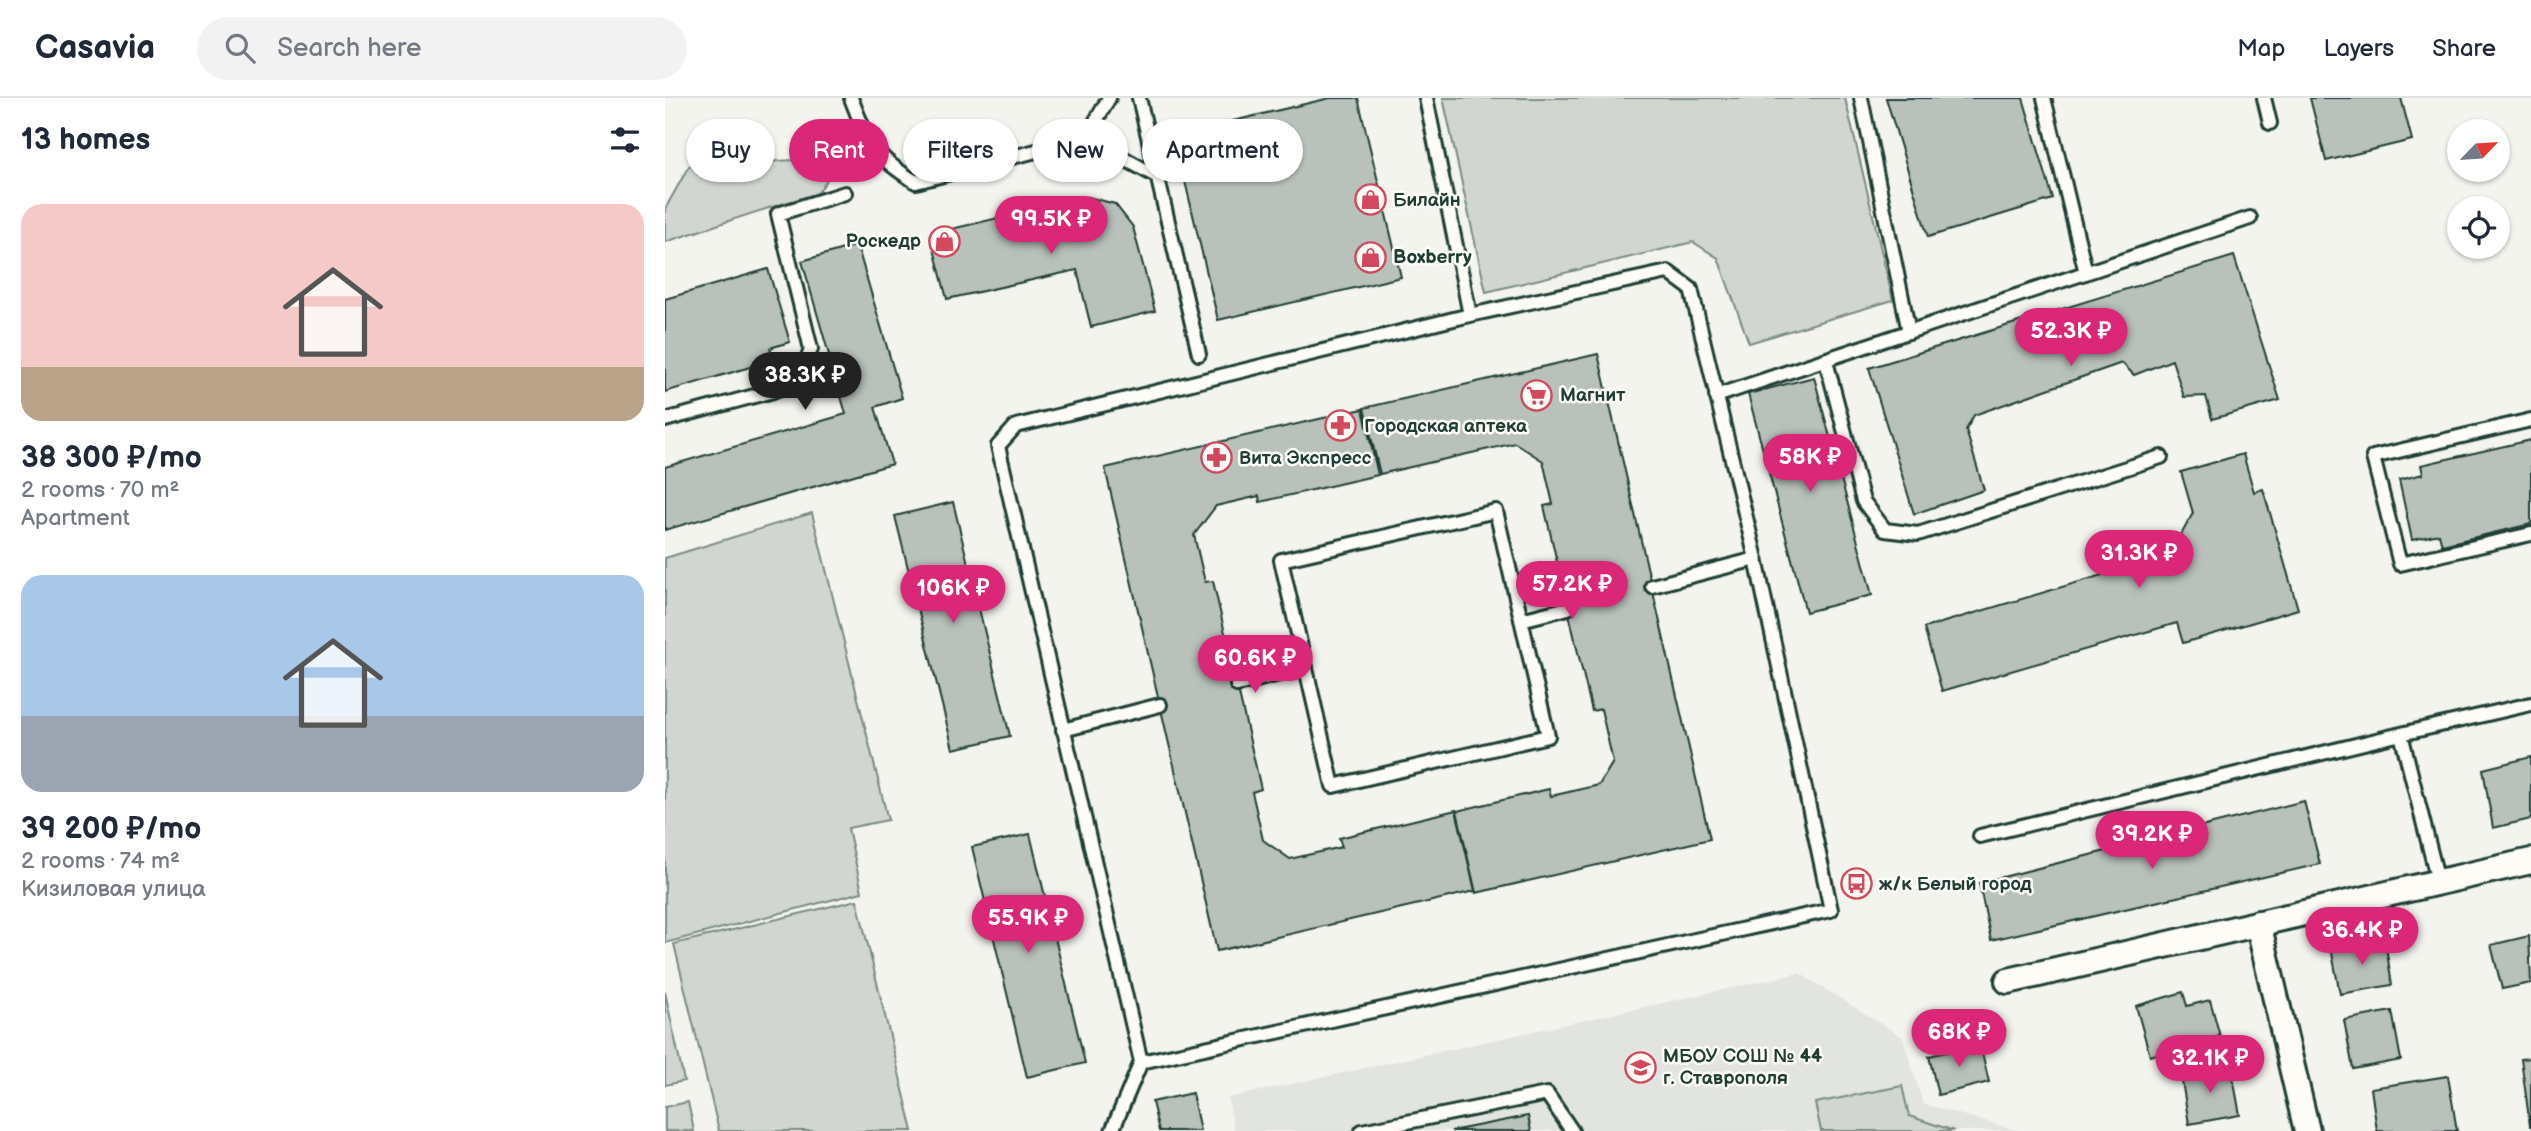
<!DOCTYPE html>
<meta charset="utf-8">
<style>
body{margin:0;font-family:"Balsamiq Sans",sans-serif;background:#f2f2f3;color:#1f2937;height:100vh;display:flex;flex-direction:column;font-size:26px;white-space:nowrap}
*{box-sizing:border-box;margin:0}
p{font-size:23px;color:#747a83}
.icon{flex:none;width:38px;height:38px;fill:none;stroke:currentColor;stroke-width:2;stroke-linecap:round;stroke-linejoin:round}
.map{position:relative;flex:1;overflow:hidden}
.details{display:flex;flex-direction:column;background:#fff;width:665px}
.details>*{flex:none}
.hud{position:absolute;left:21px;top:21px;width:665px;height:63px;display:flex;gap:14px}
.needle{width:46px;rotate:65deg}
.tools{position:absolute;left:1782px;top:21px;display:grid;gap:14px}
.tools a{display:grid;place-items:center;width:63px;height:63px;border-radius:50%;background:#fff;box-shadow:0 2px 5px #0004;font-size:35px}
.price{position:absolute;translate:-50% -60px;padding:0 16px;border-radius:24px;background:#db2777;color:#fff;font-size:23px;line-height:46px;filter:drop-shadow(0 2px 4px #0008)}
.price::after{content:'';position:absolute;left:50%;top:42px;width:21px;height:16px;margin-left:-10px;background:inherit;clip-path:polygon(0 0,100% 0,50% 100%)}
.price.active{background:#222;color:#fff}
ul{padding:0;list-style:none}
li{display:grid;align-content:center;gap:14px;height:371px;padding:0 21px}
li span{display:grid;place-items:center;height:217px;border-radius:21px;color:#555}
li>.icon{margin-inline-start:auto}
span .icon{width:126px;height:126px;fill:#fffc;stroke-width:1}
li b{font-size:30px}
h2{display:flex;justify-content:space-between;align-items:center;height:84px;padding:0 21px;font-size:30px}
.tag{padding:0 24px;border-radius:32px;background:#fff;box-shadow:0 2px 5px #0004;font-size:24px;line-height:63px}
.tag.active{background:#db2777;color:#fff}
header{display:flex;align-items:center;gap:42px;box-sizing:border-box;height:98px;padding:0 35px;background:#fff;border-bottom:2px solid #e0e1e3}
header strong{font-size:33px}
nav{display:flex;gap:38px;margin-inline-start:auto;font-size:24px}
.search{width:490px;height:63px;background:#f2f2f3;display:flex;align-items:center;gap:18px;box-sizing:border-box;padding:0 24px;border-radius:38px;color:#747a83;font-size:26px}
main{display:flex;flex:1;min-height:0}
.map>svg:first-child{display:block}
</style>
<header>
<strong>Casavia</strong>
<div class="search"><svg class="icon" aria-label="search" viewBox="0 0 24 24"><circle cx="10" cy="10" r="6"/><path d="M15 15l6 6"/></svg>Search here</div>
<nav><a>Map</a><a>Layers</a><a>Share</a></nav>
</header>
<main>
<section class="details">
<h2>13 homes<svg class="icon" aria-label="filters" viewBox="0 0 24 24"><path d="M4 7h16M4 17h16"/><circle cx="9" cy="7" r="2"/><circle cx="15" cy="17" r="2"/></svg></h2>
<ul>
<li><span style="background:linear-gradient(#f6c9c9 75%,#b9a48a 0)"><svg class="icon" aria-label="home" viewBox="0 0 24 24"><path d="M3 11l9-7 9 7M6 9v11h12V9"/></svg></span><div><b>38 300 ₽/mo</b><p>2 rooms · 70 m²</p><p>Apartment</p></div></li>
<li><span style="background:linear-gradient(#a9c7e8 65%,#9aa5b1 0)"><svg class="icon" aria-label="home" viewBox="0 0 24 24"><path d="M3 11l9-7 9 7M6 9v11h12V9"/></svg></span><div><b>39 200 ₽/mo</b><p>2 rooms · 74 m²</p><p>Кизиловая улица</p></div></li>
</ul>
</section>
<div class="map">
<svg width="1866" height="1033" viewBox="0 0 1866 1033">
<rect width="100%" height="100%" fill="#f4f4ef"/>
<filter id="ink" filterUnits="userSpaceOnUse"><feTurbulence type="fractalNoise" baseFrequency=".0143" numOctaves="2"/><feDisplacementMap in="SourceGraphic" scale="14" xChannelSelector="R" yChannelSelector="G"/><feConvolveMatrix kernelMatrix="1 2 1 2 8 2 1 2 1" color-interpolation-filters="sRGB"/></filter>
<g filter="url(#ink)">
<path fill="#e2e5df" d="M1134,875l104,64 20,67 98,27h-787l-6,-33z"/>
<path fill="#d1d6d1" stroke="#788a82" stroke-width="2" d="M778,0h402l48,202 -144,43 -31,-85 -25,-16 -207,50z
M150,61l12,21 -10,14c-51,13 -101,32 -152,48v-33l24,-43 32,-1 17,5 16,-1 22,-8z
M147,415l76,307 -40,8 14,64 -197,51v-385z
M192,802l56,231h-194l-45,-187z
M0,894l19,89 -19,4z
M1237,988l7,30 45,15h-133l-6,-28z
M23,1004l6,29h-29v-24z"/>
<path fill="#b9c1bb" stroke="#1f3d34" stroke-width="2" d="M665,0h28l43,179 -183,43 -44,-185z
M1221,0h137l30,101 -125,38z
M1645,0h91l11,42 -86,21z
M423,99l27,7 18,23 22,84 -64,16 -14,-57 -130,29 -17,-65z
M192,147l45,153 -27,9 17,57 -227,66v-63l181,-53 -44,-153z
M1569,158l46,144 -68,19 -6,-23 -22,1 -12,-37 -38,15 -12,-12 -148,52 -8,15 18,60 -70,24 -45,-146z
M103,171l22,73 -20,6 4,12 -109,32v-93z
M933,256l112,485 -234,54 -19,-82 92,-22 2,7 48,-11 14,-23 -12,-53 -9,2 -13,-54 -35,-151 9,-2 -10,-43 -28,-18 -135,31 -16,-66z
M1149,279l58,218 -66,17 -58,-218z
M698,311l15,66 -118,27 -1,-6 -43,10 -22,29 11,47 8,-1 48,208 -9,3 11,48 27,19 52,-12 -3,-9 117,-28 19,81 -258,60 -112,-483z
M1866,342v84l-89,21 -3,-11 -27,6 -13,-60 24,-6 -2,-9z
M1578,356l11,38 9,-3 35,120 -115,34 -6,-20 -235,68 -18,-63 246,-73 23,-42 -12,-41z
M288,404l57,234 -57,13 -58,-233z
M1866,659v62l-38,9 -10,-59z
M1639,703l16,63 -329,76 -12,-57z
M365,736l55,229 -58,14 -55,-230z
M1864,838l2,47 -29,6 -11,-44z
M1720,842l7,45 -52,9 -9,-46z
M1518,894l4,14 23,-6 10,36 -70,20 -14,-50z
M1727,913l9,49 -48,9 -9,-49z
M1315,946l9,38 -51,13 -9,-39z
M1866,960v68h-1l-9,-67z
M1566,968l9,49 -51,9 -8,-49z
M1783,978l9,55h-80l-6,-43z
M527,995l8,38h-41l-7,-29z
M863,1018l3,15h-80z"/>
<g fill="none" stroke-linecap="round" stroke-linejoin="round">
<defs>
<path id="service" d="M186,0c17,44 23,59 65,84l170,-44 23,-40
M474,0l60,256
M761,0l44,217
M1196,0l48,234
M1379,0l42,175
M1599,0l6,25
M421,40l72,39
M1003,174l23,17 65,270 75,351 -690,152 -143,-616 18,-20 454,-111z
M1161,263l37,140 22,29 33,4 243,-77
M1051,298l534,-178
M0,322l134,-36 12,-35 -33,-135 67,-21
M1866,322l-158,37 27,107 131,-30
M831,413l52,225 -215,50 -52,-226z
M987,488l104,-27
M856,522l47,-12
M572,587l69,-18
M398,632l97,-25
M1315,738l421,-102
M1773,783l-37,-147 130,-30
M447,1033l29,-69
M697,1033l185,-37 25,37"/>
<path id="minor" d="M1593,825l49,208
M1343,883l523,-120"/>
</defs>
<use href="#service" stroke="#1f3d34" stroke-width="18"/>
<use href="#minor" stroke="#1f3d34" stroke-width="30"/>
<use href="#service" stroke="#fdfcf7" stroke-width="12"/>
<use href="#minor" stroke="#fdfcf7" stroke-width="24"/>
</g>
</g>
<defs>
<symbol id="shop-ring" viewBox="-11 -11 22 22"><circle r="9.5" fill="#fdfcf7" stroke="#d1495b" stroke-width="1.5"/><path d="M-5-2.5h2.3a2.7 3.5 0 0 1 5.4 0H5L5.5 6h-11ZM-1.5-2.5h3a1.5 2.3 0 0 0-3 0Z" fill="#d1495b"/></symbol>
<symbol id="supermarket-ring" viewBox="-11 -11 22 22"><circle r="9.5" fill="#fdfcf7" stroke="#d1495b" stroke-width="1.5"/><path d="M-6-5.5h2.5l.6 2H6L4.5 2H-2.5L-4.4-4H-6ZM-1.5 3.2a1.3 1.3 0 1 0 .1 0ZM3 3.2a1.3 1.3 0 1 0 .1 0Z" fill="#d1495b"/></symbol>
<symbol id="pharmacy-ring" viewBox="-11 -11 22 22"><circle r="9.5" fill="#fdfcf7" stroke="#d1495b" stroke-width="1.5"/><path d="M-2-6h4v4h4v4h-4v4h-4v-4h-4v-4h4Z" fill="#d1495b"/></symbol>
<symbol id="bus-ring" viewBox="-11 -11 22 22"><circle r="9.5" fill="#fdfcf7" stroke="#d1495b" stroke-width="1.5"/><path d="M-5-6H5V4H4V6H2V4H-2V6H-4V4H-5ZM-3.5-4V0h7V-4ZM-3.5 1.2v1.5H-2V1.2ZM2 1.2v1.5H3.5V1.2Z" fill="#d1495b"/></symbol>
<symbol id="school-ring" viewBox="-11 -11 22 22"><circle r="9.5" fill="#fdfcf7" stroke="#d1495b" stroke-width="1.5"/><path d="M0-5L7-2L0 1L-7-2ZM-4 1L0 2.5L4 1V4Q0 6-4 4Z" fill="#d1495b"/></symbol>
</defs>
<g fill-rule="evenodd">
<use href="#shop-ring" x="688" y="84" width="35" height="35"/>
<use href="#shop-ring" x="262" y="126" width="35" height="35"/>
<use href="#shop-ring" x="688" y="142" width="35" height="35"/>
<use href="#supermarket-ring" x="854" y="280" width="35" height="35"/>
<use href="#pharmacy-ring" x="658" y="310" width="35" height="35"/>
<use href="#pharmacy-ring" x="534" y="342" width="35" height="35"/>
<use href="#bus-ring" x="1174" y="768" width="35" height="35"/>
<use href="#school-ring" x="958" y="952" width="35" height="35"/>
</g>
<g text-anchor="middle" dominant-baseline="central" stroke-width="5" stroke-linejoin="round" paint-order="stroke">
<g font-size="19" font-weight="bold" fill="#1f3d34" stroke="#fdfcf7" text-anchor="start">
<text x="728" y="102">Билайн</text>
<text x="256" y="143" text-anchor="end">Роскедр</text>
<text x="728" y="159">Boxberry</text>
<text x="895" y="297">Магнит</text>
<text x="699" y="328">Городская аптека</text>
<text x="574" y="360">Вита Экспресс</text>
<text x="1214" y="786">ж/к Белый город</text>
<text x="998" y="958">МБОУ СОШ № 44<tspan x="998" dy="22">г. Ставрополя</tspan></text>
</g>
</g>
</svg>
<div class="tools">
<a><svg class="needle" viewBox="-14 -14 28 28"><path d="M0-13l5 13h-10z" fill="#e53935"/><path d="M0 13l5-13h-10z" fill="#747a83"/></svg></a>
<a><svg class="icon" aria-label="locate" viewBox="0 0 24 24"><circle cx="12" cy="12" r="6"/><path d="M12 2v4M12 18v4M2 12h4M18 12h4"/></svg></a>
</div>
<b class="price" style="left:386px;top:158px">99.5K ₽</b>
<b class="price" style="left:1406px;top:270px">52.3K ₽</b>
<b class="price active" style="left:140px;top:314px">38.3K ₽</b>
<b class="price" style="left:1145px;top:396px">58K ₽</b>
<b class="price" style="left:1474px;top:492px">31.3K ₽</b>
<b class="price" style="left:907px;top:523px">57.2K ₽</b>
<b class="price" style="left:288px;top:527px">106K ₽</b>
<b class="price" style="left:590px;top:597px">60.6K ₽</b>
<b class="price" style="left:1487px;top:773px">39.2K ₽</b>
<b class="price" style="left:363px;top:857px">55.9K ₽</b>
<b class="price" style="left:1697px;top:869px">36.4K ₽</b>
<b class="price" style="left:1294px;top:971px">68K ₽</b>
<b class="price" style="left:1545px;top:997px">32.1K ₽</b>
<div class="hud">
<a class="tag">Buy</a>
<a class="tag active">Rent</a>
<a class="tag">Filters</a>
<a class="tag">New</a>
<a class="tag">Apartment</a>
</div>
</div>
</main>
